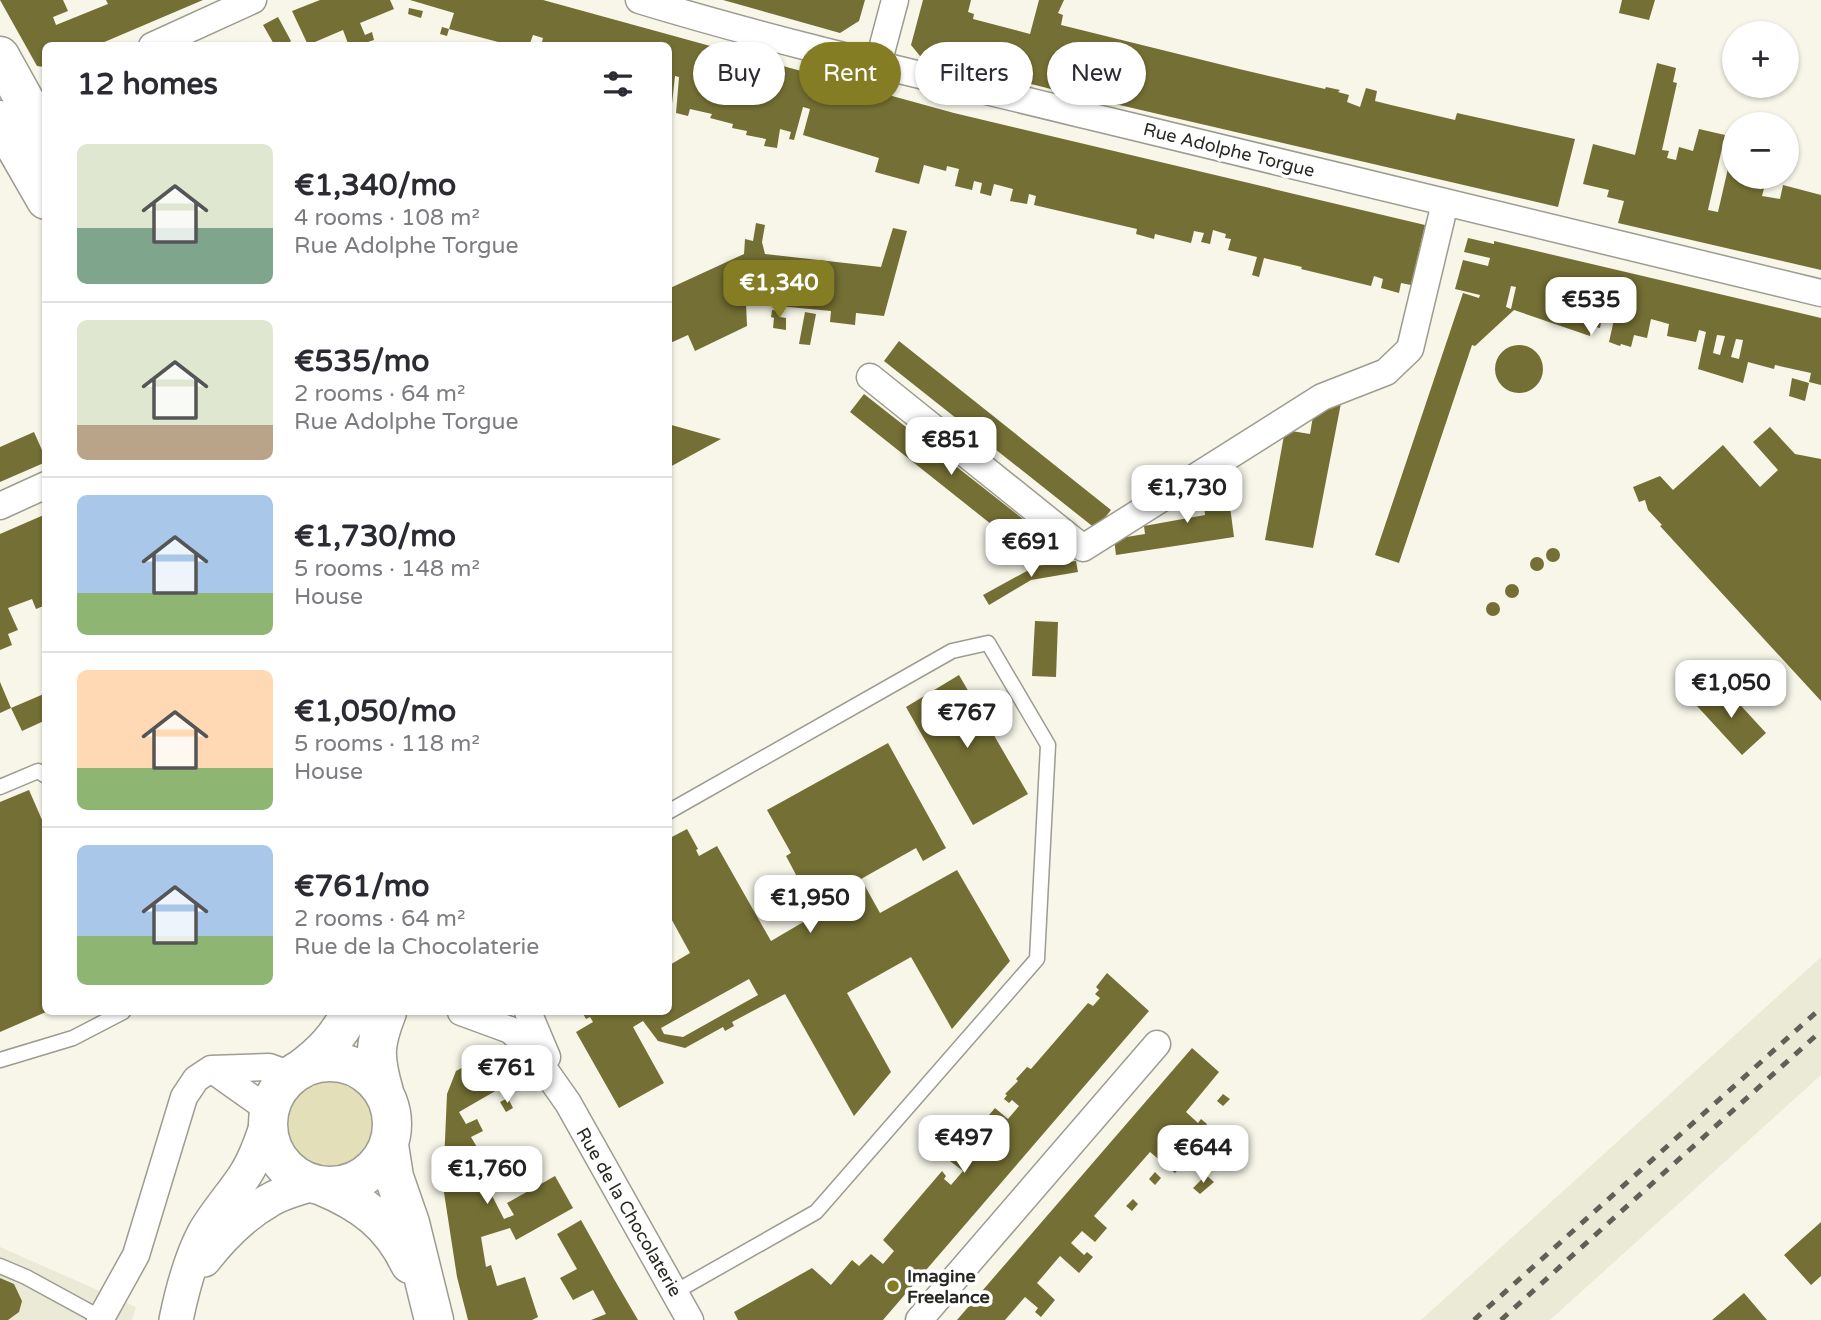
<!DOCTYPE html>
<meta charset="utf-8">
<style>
body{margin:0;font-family:"Varela Round",sans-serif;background:#f7f7f7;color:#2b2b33;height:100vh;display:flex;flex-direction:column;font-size:26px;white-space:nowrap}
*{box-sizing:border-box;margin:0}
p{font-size:23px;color:#7c7c81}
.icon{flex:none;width:38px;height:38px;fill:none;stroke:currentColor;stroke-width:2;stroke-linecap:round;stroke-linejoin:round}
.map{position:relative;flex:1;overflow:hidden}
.drawer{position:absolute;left:42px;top:42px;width:630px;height:973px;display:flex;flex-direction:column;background:#fff;border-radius:10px;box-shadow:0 2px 5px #0004}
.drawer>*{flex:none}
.banner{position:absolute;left:693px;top:42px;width:665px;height:63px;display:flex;gap:14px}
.buttons{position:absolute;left:1722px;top:21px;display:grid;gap:14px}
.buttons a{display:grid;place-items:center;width:77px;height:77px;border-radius:50%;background:#fff;box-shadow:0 2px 5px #0004;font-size:35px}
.price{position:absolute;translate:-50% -60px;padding:0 16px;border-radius:14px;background:#fff;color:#222;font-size:23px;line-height:46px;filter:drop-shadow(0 2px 4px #0008)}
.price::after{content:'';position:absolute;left:50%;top:42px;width:21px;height:16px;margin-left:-10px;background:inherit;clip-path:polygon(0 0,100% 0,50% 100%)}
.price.active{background:#847d23;color:#fff}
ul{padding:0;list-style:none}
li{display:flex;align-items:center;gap:21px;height:175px;padding:0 35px}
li+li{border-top:2px solid #e1e1e2}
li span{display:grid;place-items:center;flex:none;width:196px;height:140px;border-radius:10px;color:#555}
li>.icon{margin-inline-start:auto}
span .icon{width:84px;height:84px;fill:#fffc;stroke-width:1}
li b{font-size:30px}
h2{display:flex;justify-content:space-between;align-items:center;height:84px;padding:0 35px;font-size:30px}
.pill{padding:0 24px;border-radius:32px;background:#fff;box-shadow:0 2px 5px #0004;font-size:24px;line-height:63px}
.pill.active{background:#847d23;color:#fff}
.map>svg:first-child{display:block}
</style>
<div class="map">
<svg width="1821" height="1320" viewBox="0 0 1821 1320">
<rect width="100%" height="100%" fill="#f7f6e9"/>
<path fill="#ebead6" d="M1821,957v118l-271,245h-129z
M0,1247l136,60 -4,13h-132z"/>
<path fill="#e2dfb9" d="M286 1126a44 44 0 1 1 88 0a44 44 0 1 1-88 0Z"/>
<path fill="#746f34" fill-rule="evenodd" d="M0,0h63l5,11 -15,6 3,8 52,-21 -2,-4h97l-108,46h-49v21h-2l-7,-1z
M320,0h70l4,9 -34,14 5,12 7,-3 2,8 -6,2 2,4h-21l-6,-16 -35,15 -16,-34z
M410,0h133l411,113 471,112 -14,60 -10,-2 -2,10 -18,-5 2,-9 -9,-3 -3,10 -70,-17 1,-2 -38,-9 -5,19 -7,-2 5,-18 -29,-7 3,-11 -6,-1 1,-4 -13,-4 -3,14 -9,-2 3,-9 -10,-2 -3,12 -36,-9 -1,5 -18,-5 1,-5 -103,-24 2,-9 -7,-2 -2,10 -17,-3 3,-12 -19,-5 -3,12 -11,-3 2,-10 -8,-2 -2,9 -17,-4 4,-17 -12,-3 -1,5 -22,-6 -5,19 -44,-12 4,-14 -76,-23 7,-26 -7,-2 -9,33 -5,-1 2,-7 -11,-3 -3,19 -13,-2 2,-7 -20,-4 1,-4 -15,-3 1,-4 -23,-6 2,-4 -22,-5 -2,7 -12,-3 3,-36 -4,-1 -4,37 -3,1v-68h-127l2,-8 -10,-3 -4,11h-27v-3l-53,-14 5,-16z
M723,0h142l-6,21 -19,12z
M923,0h48l-3,12 6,2 -1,5 57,15 9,-34h25l-6,13 5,2 -2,10 174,43 90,21 1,-2 14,3 -2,2 11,3 -2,7 13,5 6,-19 11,3 -2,10 16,4 64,15 2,-7 118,26 -17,68 -503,-117 -135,-34 -9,-11z
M1622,0h33l-6,20 -30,-7z
M409,8l14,3 -2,7 -13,-4z
M278,17l13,24 -1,1 2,4h-17l-12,-21z
M442,27l7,2 -2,7 -7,-2z
M1657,63l19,5 -3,14 4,1 -15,67 7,1 -2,7 9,2 3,-13 14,4 6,-22 26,6 -17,75 10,2 11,-48 5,1v12h33l-5,19 18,3 3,-14 38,10v75l-203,-47 6,-22 -17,-4 2,-7 -26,-6 10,-40 42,11z
M756,223l9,2 -3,17 3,12 116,13 12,-39 14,3 -23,85 -28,-3 -1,12 -25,-3 1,-11 -85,-8 1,23 -52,25 -7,-16 -20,9v-55l76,-35 1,-15 8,2z
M1468,238l26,6v-3l327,77v67l-12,-3 2,-9 -36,-8 -1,4 -26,-7 -5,21 -45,-14 8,-37 -7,-2 -3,12 -29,-6 2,-12 -18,-5 -4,19 -13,-3 -3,12 -10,-3 -1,2 -11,-4 6,-27 4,1 1,-4 -16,-4 -4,20 -9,-2 -1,10 -76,-26 -39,36 -3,-1 -73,218 -24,-8 88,-262 16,5 1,-3 -25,-6 8,-29 25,6 2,-8 -26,-6zM1511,286l5,1 -5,22 -5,-2zM1717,335l8,1 -5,19 -7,-2zM1736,339l7,1 -4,19 -8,-2z
M772,310l9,1 -1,6 6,1v12l-13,-2 1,-10 -3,-1z
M805,312l11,2 -6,31 -11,-1z
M899,341l212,169 -15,19 -212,-168z
M1495 369a24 24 0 1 1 48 0a24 24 0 1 1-48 0Z
M1792,378l17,5 -4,18 -16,-5z
M864,394l187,147 -16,18 -185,-147z
M1341,403l-28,145 -48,-8 20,-110 25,4 4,-24z
M668,424l53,15 -53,29z
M1770,427l25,27 26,5v242l-161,-175 2,-1 -14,-15 -3,-10 -6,2 -6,-15 27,-11 13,14 50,-45 37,42 18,-17 -25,-28z
M34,432l12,27v3l-46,20v-35z
M1226,476l8,61 -118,18 -2,-16 31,-5 -1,-8 61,-11 -2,-23 6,-2 -1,-11z
M46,514v91l-10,4 -4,-10 -24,9 10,22 -10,4 4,11 -12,5v-116z
M1546 555a7 7 0 1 1 14 0a7 7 0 1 1-14 0Z
M1530 564a7 7 0 1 1 14 0a7 7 0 1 1-14 0Z
M1076,561l2,11 -47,8 -42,25 -6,-10 53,-29z
M1505 591a7 7 0 1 1 14 0a7 7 0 1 1-14 0Z
M1486 609a7 7 0 1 1 14 0a7 7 0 1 1-14 0Z
M1035,621l23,1 -2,55 -24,-1z
M959,675l69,119 -55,31 -67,-118z
M0,682l11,26 -11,5z
M1721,684l45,49 -24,22 -45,-49z
M46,693v27l-24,11 -11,-23z
M888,743l58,105 -23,13 -7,-13 -55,31 19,34 77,-43 53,91 -58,68 -41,-72 -64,36 44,79 -37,44 -69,-122 -53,28 2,4 -9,5 -2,-4 -38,21 -27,-7 -15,-20 -10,6 31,56 -45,25 -43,-76 17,-10 -3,-5 -4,2 -4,-7h86v-46l22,-13 -22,-40v-74l19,-10 11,20 -2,1 3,6 18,-10 54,95 46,-27 -31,-58 5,-3 -24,-43zM749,979l9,16 -75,42 -19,-3 -3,-6z
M29,790l17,39v183l-46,20v-230z
M1107,973l42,38 -266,309h-145l-4,-8 78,-44 19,17 21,-25 7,6 12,-12 12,10 11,-13 -11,-11 59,-69 4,5 -2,3 7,6 12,-14 -13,-10 45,-53 13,11 11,-13 -7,-6 -3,3 -5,-4 3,-4 -2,-1 13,-13 -2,-2 11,-12 4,2 57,-66 5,3 7,-8 -5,-4 4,-4 -3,-3z
M1192,1048l27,24 -33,40 12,11 3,-4 6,5 -3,4 -3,-3 -24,26 10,9 -12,13 -25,-21 -56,64 13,12 -12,14 -13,-11 -11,12 13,12 3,-3 6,5 -14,16 -19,-17 -23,27 18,17 -14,17 -6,-5 3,-4 -13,-11 -20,23h-48z
M487,1054l17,32 -45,26 7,12 11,-5 6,12 -12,6 7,12 -7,2 3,34 9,-1 2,-2 19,37 10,-4 -7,-12 48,-27 18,32 -57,32 -6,-12 -29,9 5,30 5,-2 6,21 28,-9 13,40 -6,3h-64l-11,-43 -14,-91 4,-92 9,-23z
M1223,1094l7,5 -7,7 -6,-5z
M508,1098l5,10 -7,4 -6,-10z
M1155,1172l6,6 -6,7 -6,-6z
M1206,1175l8,7 -14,12 -7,-6z
M1133,1199l5,5 -6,7 -6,-5z
M581,1220l33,59 24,41h-47l15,-6 -13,-24 -20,10 -13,-22 17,-9 -20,-35z
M1821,1222v54l-10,9 -27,-30z
M0,1278l14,6 8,17 -3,11 -11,8h-8z
M1744,1293l23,27h-55z"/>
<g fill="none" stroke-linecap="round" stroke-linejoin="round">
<defs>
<path id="service" d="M0,787l38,-16 8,5
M668,812l284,-161 36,-8 60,102 -11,214 -221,253 -141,80
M0,1060l73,-22 50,-26
M0,1266l26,11 75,41"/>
<path id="minor" d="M639,0c148,45 300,79 450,116 244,60 488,119 732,177
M152,46l101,-46
M878,64l17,-64
M870,377l213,171 239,-151 64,-25 24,-23 35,-146
M0,506l46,-21
M461,1012l49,18 18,16 40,57 122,217
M528,1012l19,45
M211,1069l58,41
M100,1320l36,-65 48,-158 12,-18 15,-10 58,-2 22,8
M919,1320l238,-276"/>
<path id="tertiary" d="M204,1260c18,-23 41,-46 66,-60 13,-8 28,-11 42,-16
M176,1320c6,-29 14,-61 28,-87 12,-21 28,-38 41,-58 11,-17 17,-35 23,-55"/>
<path id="primary" d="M0,56l46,83
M0,120l46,80
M268 1124a62 62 0 1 1 124 0a62 62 0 1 1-124 0Z
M300,1070c24,-18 37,-32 51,-58
M384,1092c-10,-35 -10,-47 3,-80
M389,1145l5,32 16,46 24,97
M322,1186c41,17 69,38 88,78"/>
</defs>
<use href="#service" stroke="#9c9c90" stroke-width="17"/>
<use href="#minor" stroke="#9c9c90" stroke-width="29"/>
<use href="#tertiary" stroke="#9c9c90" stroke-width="36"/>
<use href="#primary" stroke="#9c9c90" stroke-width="41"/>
<use href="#service" stroke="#fff" stroke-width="14"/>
<use href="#minor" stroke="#fff" stroke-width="26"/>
<use href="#tertiary" stroke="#fff" stroke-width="33"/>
<use href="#primary" stroke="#fff" stroke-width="38"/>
<path stroke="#605f58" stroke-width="5" stroke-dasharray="9 9" stroke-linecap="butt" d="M1474,1320l347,-312
M1501,1320l320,-289"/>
</g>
<circle fill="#847d23" stroke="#fff" stroke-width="2.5" cx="893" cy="1286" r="7"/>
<g text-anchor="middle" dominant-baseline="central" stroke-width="7" stroke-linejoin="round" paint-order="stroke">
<g font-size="18" fill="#282823" stroke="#fff">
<text transform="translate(1229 150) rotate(14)">Rue Adolphe Torgue</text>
<text transform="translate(629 1212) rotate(60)">Rue de la Chocolaterie</text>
</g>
<g font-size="18" font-weight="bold" fill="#282823" stroke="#fff" text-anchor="start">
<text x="907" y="1276">Imagine<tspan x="907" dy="21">Freelance</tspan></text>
</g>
</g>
</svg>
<div class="buttons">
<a>+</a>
<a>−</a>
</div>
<b class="price active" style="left:779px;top:320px">€1,340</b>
<b class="price" style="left:1591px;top:337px">€535</b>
<b class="price" style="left:951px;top:477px">€851</b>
<b class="price" style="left:1187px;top:525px">€1,730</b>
<b class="price" style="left:1031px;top:579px">€691</b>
<b class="price" style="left:1731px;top:720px">€1,050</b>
<b class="price" style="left:967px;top:750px">€767</b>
<b class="price" style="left:810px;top:935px">€1,950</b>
<b class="price" style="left:507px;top:1105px">€761</b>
<b class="price" style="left:964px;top:1175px">€497</b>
<b class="price" style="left:1203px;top:1185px">€644</b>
<b class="price" style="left:487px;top:1206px">€1,760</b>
<div class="banner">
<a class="pill">Buy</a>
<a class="pill active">Rent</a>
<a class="pill">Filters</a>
<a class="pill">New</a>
</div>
<section class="drawer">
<h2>12 homes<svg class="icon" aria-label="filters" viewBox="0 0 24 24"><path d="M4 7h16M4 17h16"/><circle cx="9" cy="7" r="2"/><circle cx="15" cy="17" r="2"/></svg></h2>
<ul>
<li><span style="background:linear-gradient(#dfe7d0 60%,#7fa58c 0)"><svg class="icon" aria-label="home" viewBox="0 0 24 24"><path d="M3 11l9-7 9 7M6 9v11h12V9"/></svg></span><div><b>€1,340/mo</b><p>4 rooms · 108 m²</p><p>Rue Adolphe Torgue</p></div></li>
<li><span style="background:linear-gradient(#dfe7d0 75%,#b9a48a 0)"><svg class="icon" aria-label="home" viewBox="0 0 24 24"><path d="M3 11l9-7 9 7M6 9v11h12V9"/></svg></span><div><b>€535/mo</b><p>2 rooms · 64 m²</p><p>Rue Adolphe Torgue</p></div></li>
<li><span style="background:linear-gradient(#a9c7e8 70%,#8fb573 0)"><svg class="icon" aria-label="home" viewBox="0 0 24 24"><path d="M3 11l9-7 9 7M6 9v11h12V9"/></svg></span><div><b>€1,730/mo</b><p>5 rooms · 148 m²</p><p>House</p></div></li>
<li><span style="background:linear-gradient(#ffd9b3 70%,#8fb573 0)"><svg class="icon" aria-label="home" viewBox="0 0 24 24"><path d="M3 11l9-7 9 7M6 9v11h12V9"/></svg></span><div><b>€1,050/mo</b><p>5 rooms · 118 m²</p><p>House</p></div></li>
<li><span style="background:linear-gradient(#a9c7e8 65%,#8fb573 0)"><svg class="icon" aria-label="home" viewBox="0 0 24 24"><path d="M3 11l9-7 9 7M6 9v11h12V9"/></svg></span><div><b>€761/mo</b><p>2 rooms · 64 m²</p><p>Rue de la Chocolaterie</p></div></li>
</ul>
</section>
</div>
